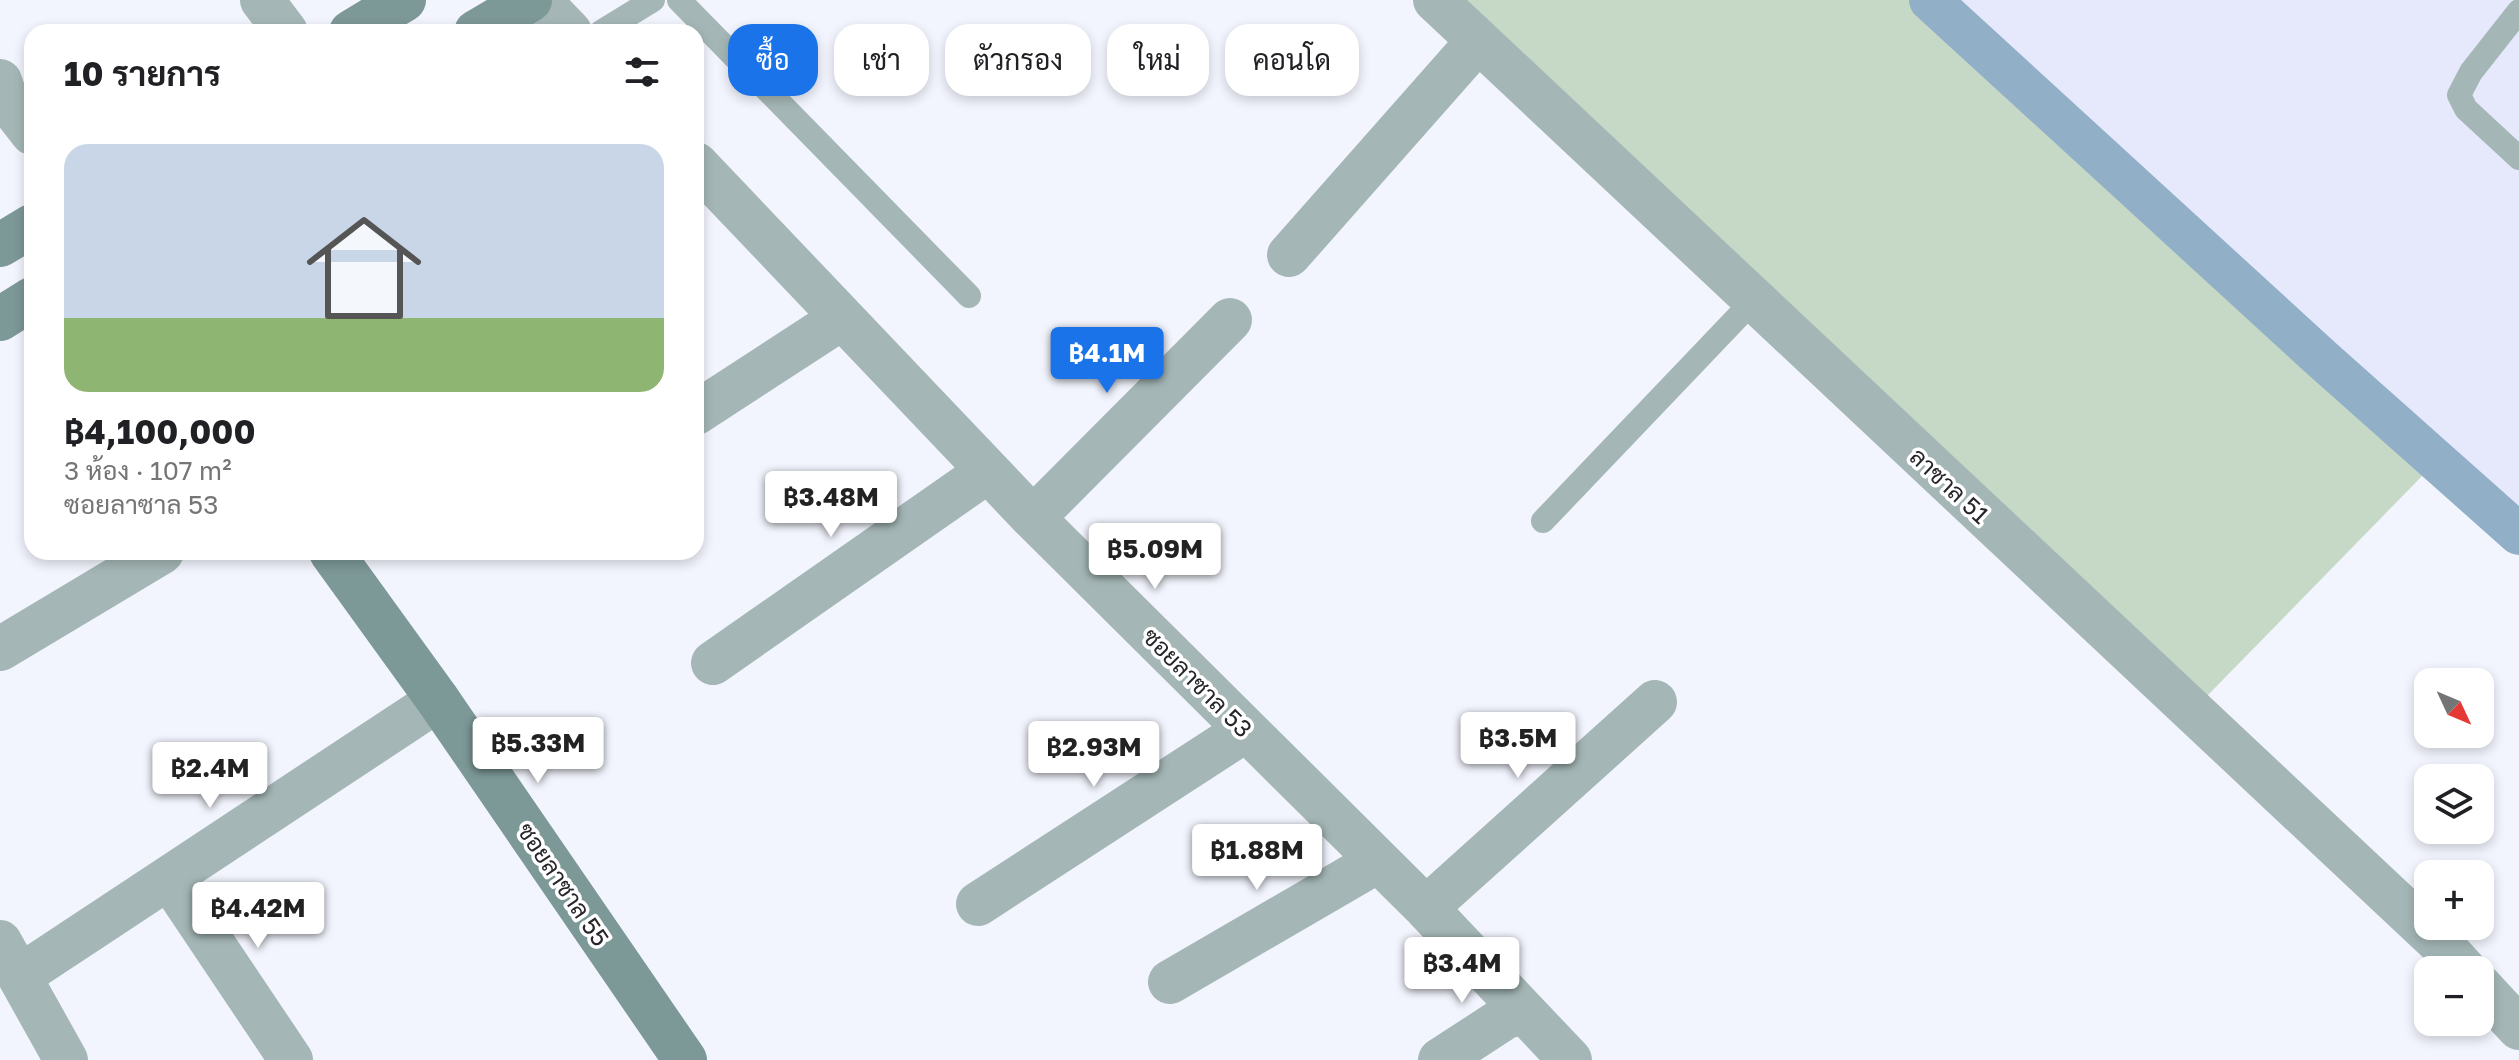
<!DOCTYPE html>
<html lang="th">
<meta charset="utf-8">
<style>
body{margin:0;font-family:"Golos Text",Sarabun,sans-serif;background:#f2f2f2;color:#202124;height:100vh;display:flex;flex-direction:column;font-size:30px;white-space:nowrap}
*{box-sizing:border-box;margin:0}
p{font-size:26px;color:#757577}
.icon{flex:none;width:44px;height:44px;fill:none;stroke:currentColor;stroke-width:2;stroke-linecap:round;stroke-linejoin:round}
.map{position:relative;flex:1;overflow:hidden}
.sheet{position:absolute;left:24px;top:24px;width:680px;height:536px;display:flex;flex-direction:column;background:#fff;border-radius:24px;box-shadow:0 4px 12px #0003}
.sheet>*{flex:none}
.top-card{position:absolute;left:728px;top:24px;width:760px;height:72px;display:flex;gap:16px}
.needle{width:52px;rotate:134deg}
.fabs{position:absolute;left:2414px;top:668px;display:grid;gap:16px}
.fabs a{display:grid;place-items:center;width:80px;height:80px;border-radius:16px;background:#fff;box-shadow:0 4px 12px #0003;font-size:40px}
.price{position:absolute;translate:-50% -68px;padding:0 18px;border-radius:8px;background:#fff;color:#222;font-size:26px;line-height:52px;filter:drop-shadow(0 2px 4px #0008)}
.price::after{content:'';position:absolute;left:50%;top:48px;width:24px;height:18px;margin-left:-12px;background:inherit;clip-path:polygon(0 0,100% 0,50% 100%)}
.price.current{background:#1a73e8;color:#fff}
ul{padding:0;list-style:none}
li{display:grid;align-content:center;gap:16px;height:424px;padding:0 40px}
li span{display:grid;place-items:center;height:248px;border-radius:24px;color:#555}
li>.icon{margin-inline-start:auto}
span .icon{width:144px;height:144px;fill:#fffc;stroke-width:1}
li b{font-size:34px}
h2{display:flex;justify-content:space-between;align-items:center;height:96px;padding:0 40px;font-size:34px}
.chip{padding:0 28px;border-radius:24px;background:#fff;box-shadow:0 4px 12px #0003;font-size:28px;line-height:72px}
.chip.current{background:#1a73e8;color:#fff}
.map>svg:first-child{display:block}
</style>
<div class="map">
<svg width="2519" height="1060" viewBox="0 0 2519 1060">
<rect width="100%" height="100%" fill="#f3f5fe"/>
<path fill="#e6e9fc" d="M1945,0h574v511z"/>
<path fill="#c6d8c6" d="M1463,0h447l516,472 -220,225z"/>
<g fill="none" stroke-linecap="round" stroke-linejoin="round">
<path stroke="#91afc6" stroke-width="42" d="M1930,0l391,358 198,176"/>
<path stroke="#a4b7b6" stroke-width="24" d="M679,0l290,296
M2519,11l-48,61 -12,23 7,14 53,49
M601,32l52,-32
M1543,521l211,-221"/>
<path stroke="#a4b7b6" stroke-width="44" d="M262,0l24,32
M539,0l31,32
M1435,0l1008,946 22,24
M0,81l7,20 25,32
M696,164l337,354 393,390 144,152
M1289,255l189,-214
M696,413l146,-95
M1033,518l197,-198
M0,649l162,-97
M713,663l275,-192
M169,878l122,182
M978,904l268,-174
M1426,908l229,-206
M0,942l66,118
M20,976l418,-276
M1170,982l208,-121
M2480,986l39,42
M1440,1060l80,-52"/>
<path stroke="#7c9897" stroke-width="44" d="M351,32l53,-32
M476,32l54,-32
M0,245l32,-19
M0,319l32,-20
M331,552l107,148 247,360"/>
</g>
<g text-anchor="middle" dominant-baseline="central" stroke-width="7" stroke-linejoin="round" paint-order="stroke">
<g font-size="24" fill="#26262a" stroke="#fff">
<text transform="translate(1950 485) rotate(43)">ลาซาล 51</text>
<text transform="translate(1198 682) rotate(45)">ซอยลาซาล 53</text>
<text transform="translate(564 884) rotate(56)">ซอยลาซาล 55</text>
</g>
</g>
</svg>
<div class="fabs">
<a><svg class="needle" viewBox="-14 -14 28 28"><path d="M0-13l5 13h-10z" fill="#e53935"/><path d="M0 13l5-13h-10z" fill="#757577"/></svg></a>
<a><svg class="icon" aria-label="layers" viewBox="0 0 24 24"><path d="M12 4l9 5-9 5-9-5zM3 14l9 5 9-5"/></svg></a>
<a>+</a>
<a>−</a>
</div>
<b class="price current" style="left:1107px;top:395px">฿4.1M</b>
<b class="price" style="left:831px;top:539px">฿3.48M</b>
<b class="price" style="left:1155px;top:591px">฿5.09M</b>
<b class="price" style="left:1518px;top:780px">฿3.5M</b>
<b class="price" style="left:538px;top:785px">฿5.33M</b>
<b class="price" style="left:1094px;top:789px">฿2.93M</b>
<b class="price" style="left:210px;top:810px">฿2.4M</b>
<b class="price" style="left:1257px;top:892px">฿1.88M</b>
<b class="price" style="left:258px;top:950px">฿4.42M</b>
<b class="price" style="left:1462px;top:1005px">฿3.4M</b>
<div class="top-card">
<a class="chip current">ซื้อ</a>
<a class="chip">เช่า</a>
<a class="chip">ตัวกรอง</a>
<a class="chip">ใหม่</a>
<a class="chip">คอนโด</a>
</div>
<section class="sheet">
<h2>10 รายการ<svg class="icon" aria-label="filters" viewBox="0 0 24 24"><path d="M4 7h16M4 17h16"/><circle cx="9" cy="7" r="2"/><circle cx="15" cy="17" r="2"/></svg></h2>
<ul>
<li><span style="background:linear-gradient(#c9d6e8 70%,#8fb573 0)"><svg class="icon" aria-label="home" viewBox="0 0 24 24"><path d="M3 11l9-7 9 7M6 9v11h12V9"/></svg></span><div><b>฿4,100,000</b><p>3 ห้อง · 107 m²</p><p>ซอยลาซาล 53</p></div></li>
</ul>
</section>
</div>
